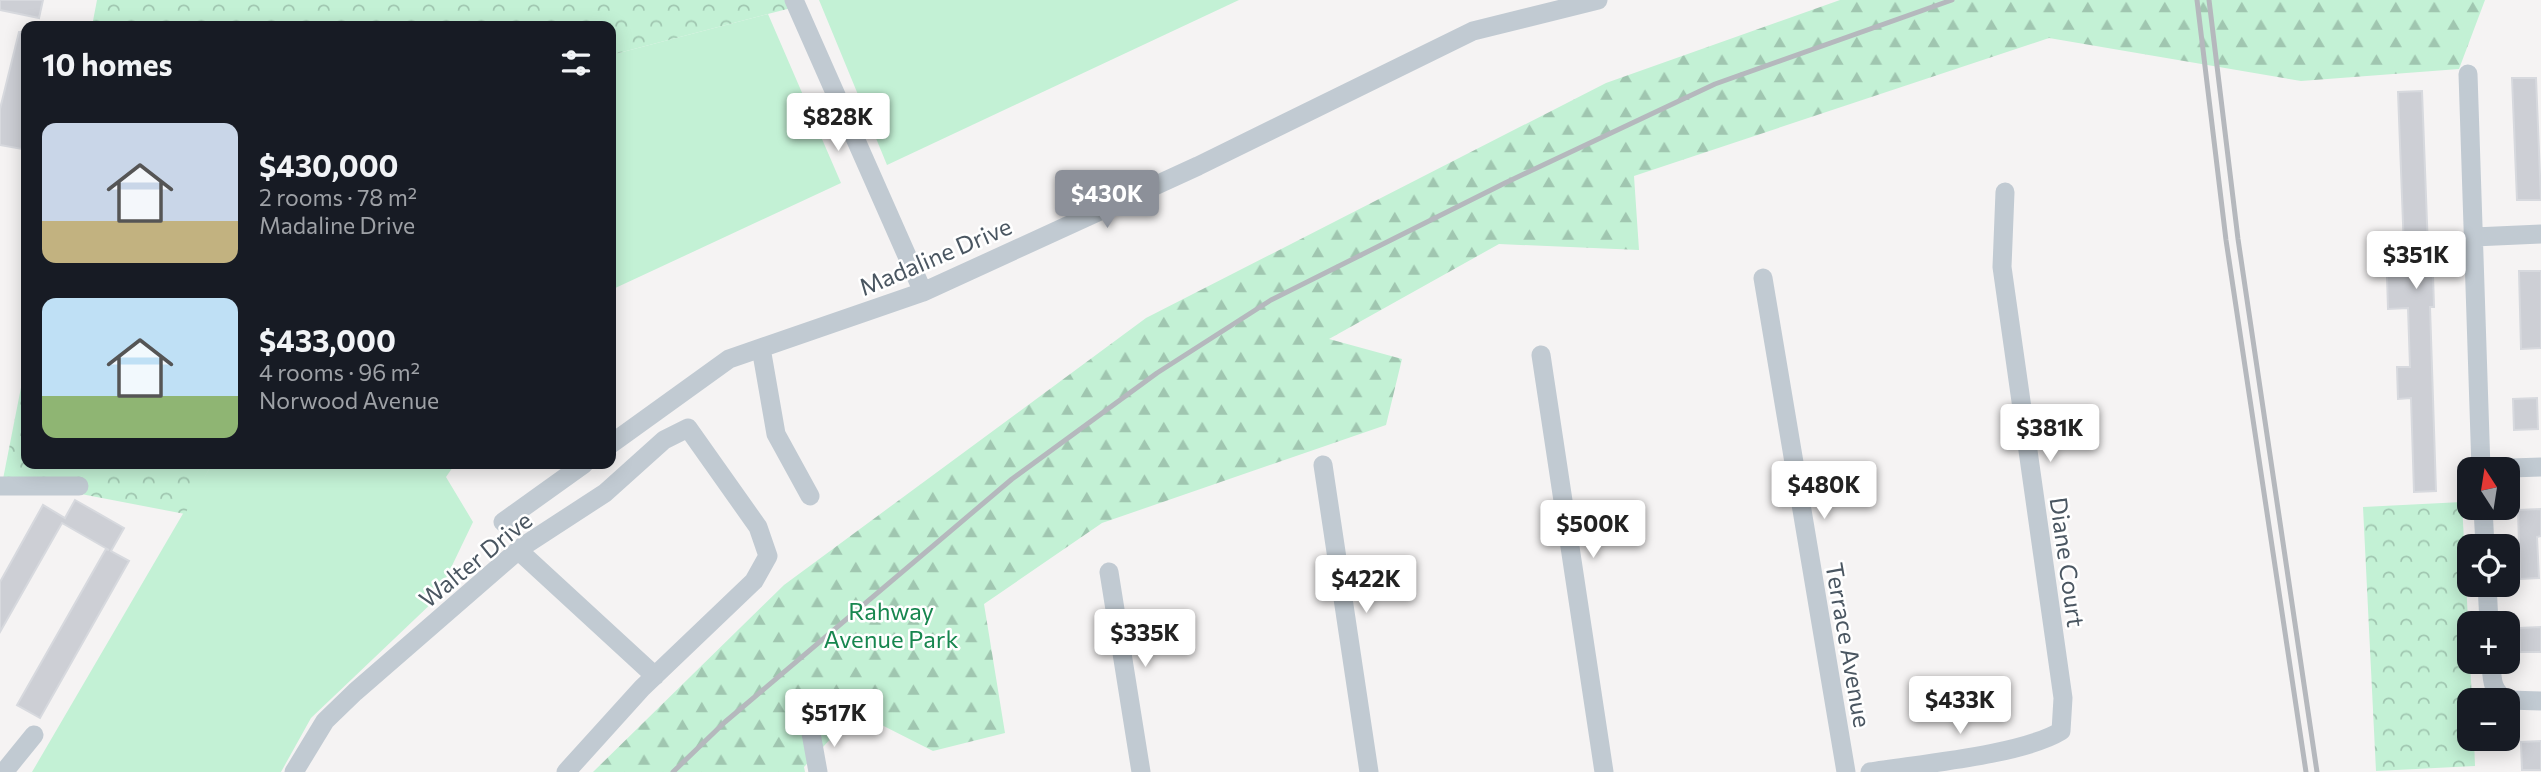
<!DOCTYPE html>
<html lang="en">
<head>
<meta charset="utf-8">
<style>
  :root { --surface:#171b24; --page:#20242c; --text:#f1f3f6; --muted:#9ea1a6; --accent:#8c9099 }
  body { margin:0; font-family:Commissioner,sans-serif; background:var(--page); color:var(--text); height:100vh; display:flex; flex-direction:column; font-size:26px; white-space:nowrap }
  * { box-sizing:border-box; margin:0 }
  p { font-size:23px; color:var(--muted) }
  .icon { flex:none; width:38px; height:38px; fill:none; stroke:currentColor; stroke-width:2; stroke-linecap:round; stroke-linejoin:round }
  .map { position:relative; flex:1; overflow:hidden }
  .details { position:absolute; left:21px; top:21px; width:595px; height:448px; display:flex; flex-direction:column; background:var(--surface); border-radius:14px; box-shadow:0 4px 18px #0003 }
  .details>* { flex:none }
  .needle { width:46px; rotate:348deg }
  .tools { position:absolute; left:2457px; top:457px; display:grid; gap:14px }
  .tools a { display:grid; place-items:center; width:63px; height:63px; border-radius:14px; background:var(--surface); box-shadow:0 4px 18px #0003; font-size:35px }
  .price { position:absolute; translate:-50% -60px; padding:0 16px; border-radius:7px; background:#fff; color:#222; font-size:23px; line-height:46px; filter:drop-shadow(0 2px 4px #0008) }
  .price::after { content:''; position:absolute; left:50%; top:42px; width:21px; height:16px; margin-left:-10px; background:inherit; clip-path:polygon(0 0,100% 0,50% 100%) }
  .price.selected { background:var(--accent); color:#fff }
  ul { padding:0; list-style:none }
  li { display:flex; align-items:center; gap:21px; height:175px; padding:0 21px }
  li span { display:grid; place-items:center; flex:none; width:196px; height:140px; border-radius:14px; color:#555 }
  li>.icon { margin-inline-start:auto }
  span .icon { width:84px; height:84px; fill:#fffc; stroke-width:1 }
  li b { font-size:30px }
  h2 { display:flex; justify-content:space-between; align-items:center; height:84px; padding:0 21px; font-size:30px }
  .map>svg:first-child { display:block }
  .green { fill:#c3f1d5 }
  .forest { fill:url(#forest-firs) }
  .park { fill:url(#park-crowns) }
  .building { fill:#cdcfd5; stroke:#d7d9de; stroke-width:2 }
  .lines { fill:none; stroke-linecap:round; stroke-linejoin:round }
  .minor { stroke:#c1cad2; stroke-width:19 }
  .rail { stroke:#b5b8bd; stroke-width:5 }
  .labels { text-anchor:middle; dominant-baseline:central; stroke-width:5; stroke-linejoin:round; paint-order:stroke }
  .street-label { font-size:24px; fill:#4a5661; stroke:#fff }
  .park-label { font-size:24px; fill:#17864f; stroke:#fff }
</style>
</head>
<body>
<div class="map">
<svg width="2541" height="772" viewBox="0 0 2541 772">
  <defs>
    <pattern id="forest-firs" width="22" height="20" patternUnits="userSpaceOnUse" patternTransform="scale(1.75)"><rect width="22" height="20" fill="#c3f1d5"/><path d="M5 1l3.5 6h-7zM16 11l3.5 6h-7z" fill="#a0c6b0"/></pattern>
    <pattern id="park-crowns" width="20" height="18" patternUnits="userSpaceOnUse" patternTransform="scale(1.75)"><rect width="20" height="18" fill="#c3f1d5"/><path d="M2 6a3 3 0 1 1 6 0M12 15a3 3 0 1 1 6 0" fill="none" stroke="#a0c6b0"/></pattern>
  </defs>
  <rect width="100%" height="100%" fill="#f5f3f3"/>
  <path class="green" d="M819,0H1239L887,165Z
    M768,14L841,183L611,290V55Z
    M212,464H455L446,477L473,522L436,599L311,718L281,772H32Z"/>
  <path class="forest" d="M1840,0H2485L2459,69L2301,81L2049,38L1634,176L1639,250L1499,244L1329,339L1402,359L1386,425L1102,523L984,604L1005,733L933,751L856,712L804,767L805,772H593L784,585L1146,318L1606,83Z"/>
  <path class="park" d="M97,0H796L795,7L611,55V26H92Z
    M26,362V464H212L185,514L3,479Z
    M2462,502L2472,700H2469V738L2474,739L2475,766L2376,771L2363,507Z"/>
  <path class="building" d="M0,0H43L39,18L0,10Z
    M19,32H26V142L22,149L0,145V109Z
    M2512,78H2536L2541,200H2517Z
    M2422,91L2429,275H2433L2434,307H2430L2436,491L2414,492L2411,398L2398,399L2397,367H2410L2408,308L2388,309L2387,276L2405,275L2398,92Z
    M2519,271H2541V348L2521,349Z
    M2537,398L2538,429L2514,430L2513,399Z
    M75,500L124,528L111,551L129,561L40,718L17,705L106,549L109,550L62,523L0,632V582L43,505L65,518Z
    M2541,509V536L2537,537L2539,578L2520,579L2518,510Z
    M2541,627V652H2520L2519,628Z
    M2541,741V770H2522L2521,742Z"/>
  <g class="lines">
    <path class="minor" d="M794,0L923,292
      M2468,74L2481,469L2541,467
      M2474,237L2541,234
      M1763,278L1846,772
      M761,348L776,434L810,496
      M1541,355L1604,772
      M611,444L729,359L923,292L1198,166L1473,31L1598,0
      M1323,465L1369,772
      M0,486H79
      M2483,508L2485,546
      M503,522L584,464
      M518,550L655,676
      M1109,572L1141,772
      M2487,584L2489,623
      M2491,662C2492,678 2491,691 2507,700
      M2508,700L2541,701
      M811,733L818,772
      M4,772L34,735
      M294,772L325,721L355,692L522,547L605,493L664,440L688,428L758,527L768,556L754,581L642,688L566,772
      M1870,772C1919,764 2022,755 2061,731L2063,698L2002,267L2005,192"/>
    <path class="rail" d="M2197,0L2226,240L2306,772
      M2209,0L2238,239L2317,772
      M673,772L725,722L1012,479L1157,373L1271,300L1505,183L1715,84L1952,0"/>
  </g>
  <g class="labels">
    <g class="street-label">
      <text transform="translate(935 256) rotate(-23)">Madaline Drive</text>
      <text transform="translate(475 559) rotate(-39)">Walter Drive</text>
      <text transform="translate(2068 562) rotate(82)">Diane Court</text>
      <text transform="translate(1849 645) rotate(80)">Terrace Avenue</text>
    </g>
    <g class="park-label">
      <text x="891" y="610">Rahway<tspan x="891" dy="28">Avenue Park</tspan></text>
    </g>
  </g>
</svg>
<div class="tools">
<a><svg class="needle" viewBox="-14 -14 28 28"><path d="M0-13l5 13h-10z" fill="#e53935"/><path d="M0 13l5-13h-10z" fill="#9ea1a6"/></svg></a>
<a><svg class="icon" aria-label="locate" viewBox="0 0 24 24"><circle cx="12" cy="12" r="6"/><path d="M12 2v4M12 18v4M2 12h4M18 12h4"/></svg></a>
<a>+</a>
<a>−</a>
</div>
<b class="price" style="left:838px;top:153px">$828K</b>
<b class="price selected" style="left:1107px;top:230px">$430K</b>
<b class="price" style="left:2416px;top:291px">$351K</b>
<b class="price" style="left:2050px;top:464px">$381K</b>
<b class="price" style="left:1824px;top:521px">$480K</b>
<b class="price" style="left:1593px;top:560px">$500K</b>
<b class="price" style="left:1366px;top:615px">$422K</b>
<b class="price" style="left:1145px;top:669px">$335K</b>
<b class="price" style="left:1960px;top:736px">$433K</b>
<b class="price" style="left:834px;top:749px">$517K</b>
<section class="details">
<h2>10 homes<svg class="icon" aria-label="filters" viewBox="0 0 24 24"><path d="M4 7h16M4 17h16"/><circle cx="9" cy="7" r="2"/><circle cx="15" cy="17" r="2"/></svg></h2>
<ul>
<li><span style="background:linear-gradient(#c9d6e8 70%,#c2b280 0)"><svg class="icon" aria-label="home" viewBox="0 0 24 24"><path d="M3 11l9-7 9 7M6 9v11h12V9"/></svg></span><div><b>$430,000</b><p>2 rooms · 78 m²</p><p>Madaline Drive</p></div></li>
<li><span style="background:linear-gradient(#bfe0f5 70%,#8fb573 0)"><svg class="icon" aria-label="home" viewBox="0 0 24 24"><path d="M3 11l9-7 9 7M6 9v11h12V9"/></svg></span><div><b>$433,000</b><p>4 rooms · 96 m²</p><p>Norwood Avenue</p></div></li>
</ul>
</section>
</div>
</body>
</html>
